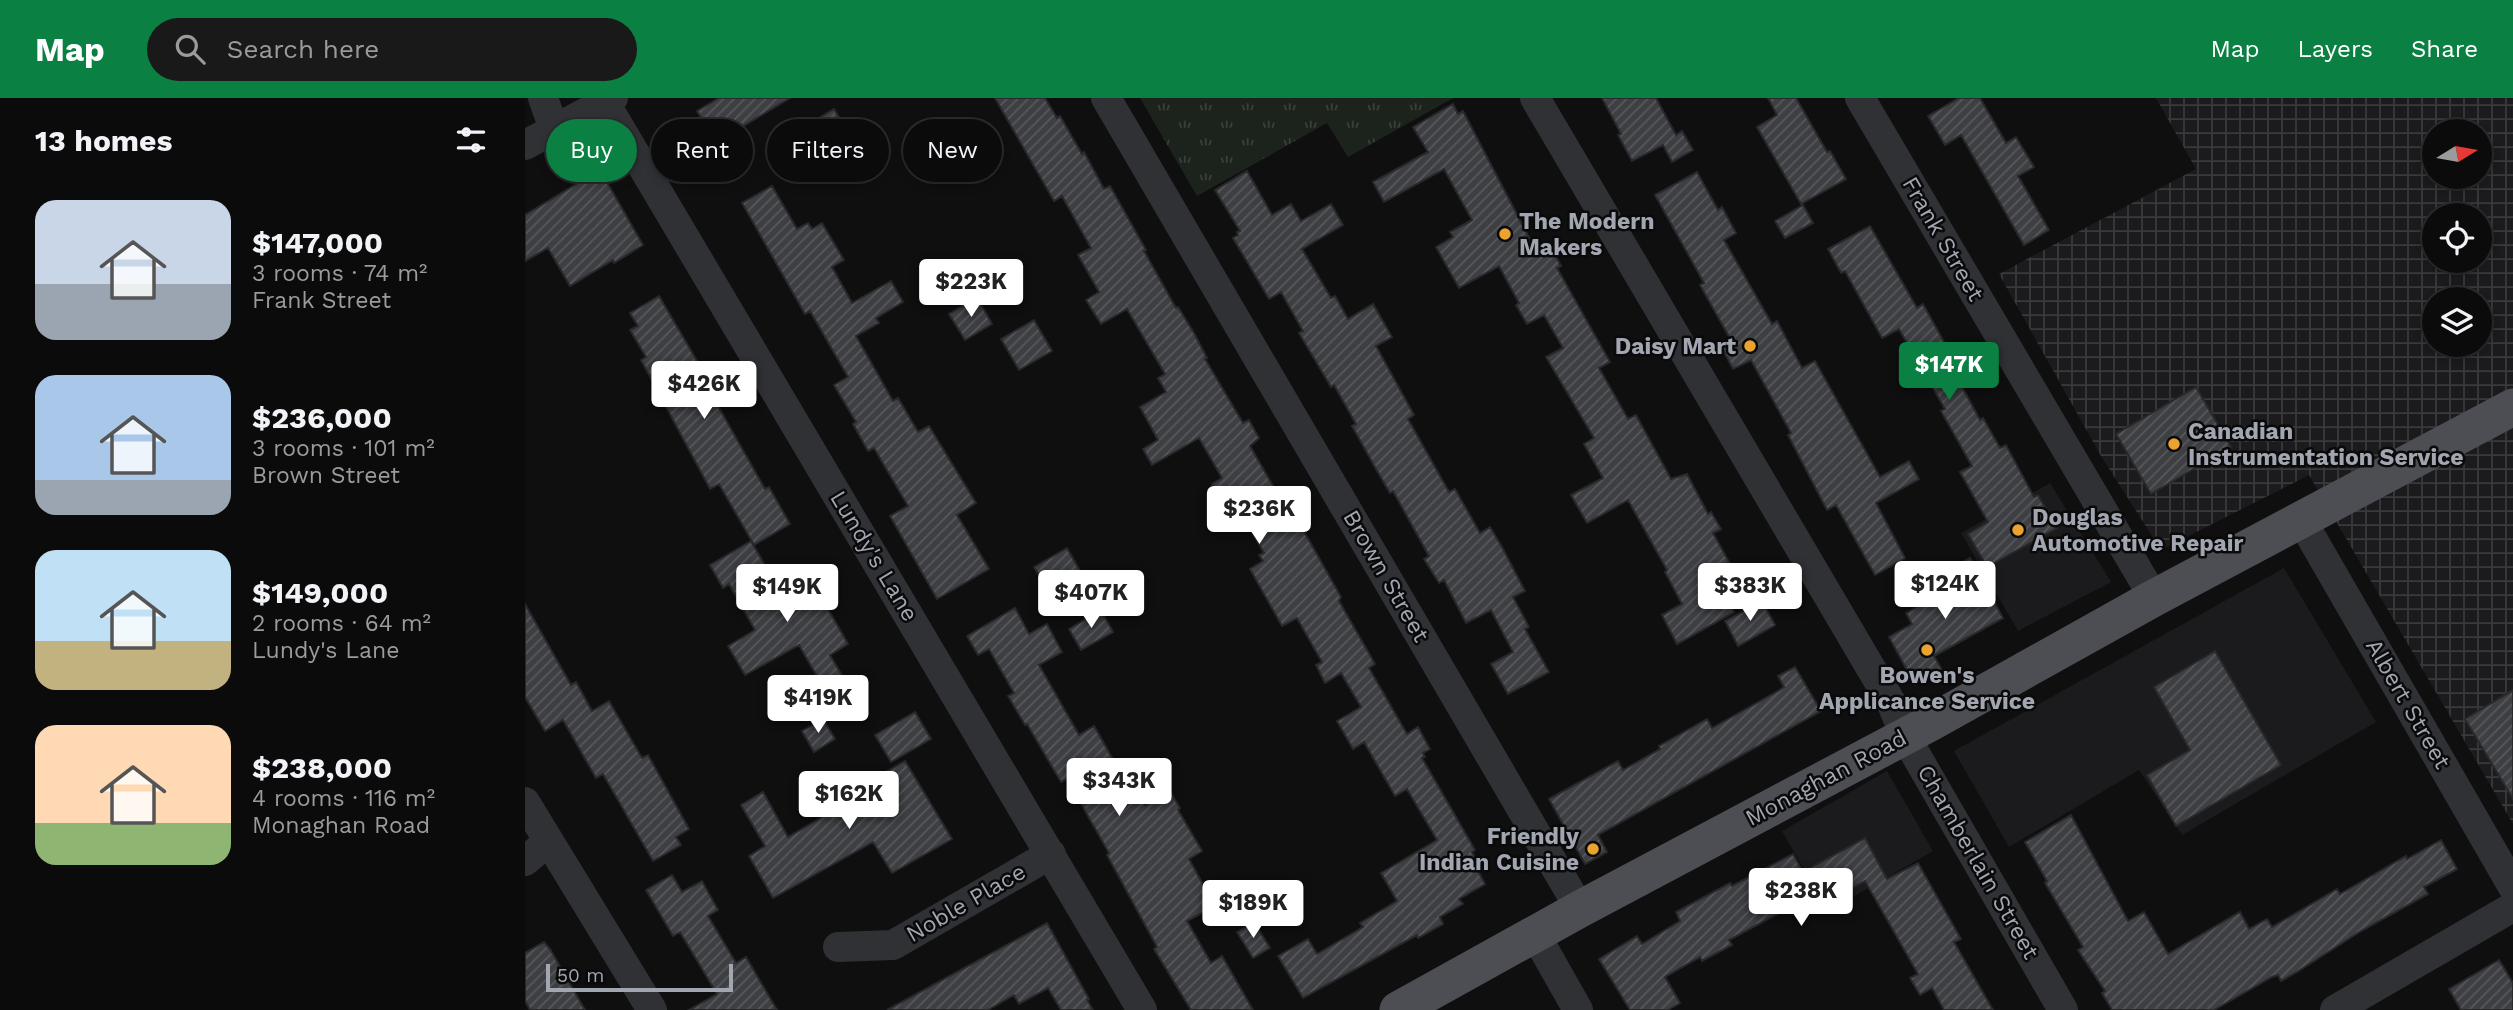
<!DOCTYPE html>
<html lang="en">
<head>
<meta charset="utf-8">
<style>
  :root { --surface:#0b0b0c; --page:#19191a; --text:#f1f3f6; --muted:#9a9b9d; --line:#2b2b2d; --accent:#0b8043 }
  body { margin:0; font-family:"Work Sans",sans-serif; background:var(--page); color:var(--text); height:100vh; display:flex; flex-direction:column; font-size:26px; white-space:nowrap }
  * { box-sizing:border-box; margin:0 }
  p { font-size:23px; color:var(--muted) }
  .icon { flex:none; width:38px; height:38px; fill:none; stroke:currentColor; stroke-width:2; stroke-linecap:round; stroke-linejoin:round }
  .map { position:relative; flex:1; overflow:hidden }
  .sheet { display:flex; flex-direction:column; background:var(--surface); width:525px }
  .sheet>* { flex:none }
  .guide { position:absolute; left:21px; top:21px; width:665px; height:63px; display:flex; gap:14px }
  .needle { width:46px; rotate:79deg }
  .buttons { position:absolute; left:1897px; top:21px; display:grid; gap:14px }
  .buttons a { display:grid; place-items:center; width:70px; height:70px; border-radius:50%; background:var(--surface); box-shadow:0 4px 10px #0003,0 0 0 2px var(--line); font-size:35px }
  .scale { position:absolute; left:21px; bottom:18px; width:187px; box-sizing:border-box; padding-left:7px; border:4px solid #a1a6b1; border-top:0; font-size:19px; line-height:24px; white-space:nowrap; color:#a1a6b1; -webkit-text-stroke:5px #0a0a0b; paint-order:stroke }
  .price { position:absolute; translate:-50% -60px; padding:0 16px; border-radius:7px; background:#fff; color:#222; font-size:23px; line-height:46px; filter:drop-shadow(0 2px 4px #0008) }
  .price::after { content:''; position:absolute; left:50%; top:42px; width:21px; height:16px; margin-left:-10px; background:inherit; clip-path:polygon(0 0,100% 0,50% 100%) }
  .price.selected { background:var(--accent); color:#fff }
  ul { padding:0; list-style:none }
  li { display:flex; align-items:center; gap:21px; height:175px; padding:0 35px }
  li span { display:grid; place-items:center; flex:none; width:196px; height:140px; border-radius:21px; color:#555 }
  li>.icon { margin-inline-start:auto }
  span .icon { width:84px; height:84px; fill:#fffc; stroke-width:1 }
  li b { font-size:30px }
  h2 { display:flex; justify-content:space-between; align-items:center; height:84px; padding:0 35px; font-size:30px }
  .pill { padding:0 24px; border-radius:32px; background:var(--surface); box-shadow:0 4px 10px #0003,0 0 0 2px var(--line); font-size:24px; line-height:63px }
  .pill.selected { background:var(--accent); color:#fff }
  header { display:flex; align-items:center; gap:42px; box-sizing:border-box; height:98px; padding:0 35px; background:var(--accent); color:#fff }
  header strong { font-size:33px }
  nav { display:flex; gap:38px; margin-inline-start:auto; font-size:24px }
  .search { width:490px; height:63px; background:var(--page); display:flex; align-items:center; gap:18px; box-sizing:border-box; padding:0 24px; border-radius:38px; color:var(--muted); font-size:26px }
  main { display:flex; flex:1; min-height:0 }
  .map>svg:first-child { display:block }
  .built { fill:#1b1b1d }
  .industrial { fill:url(#industrial-grid); fill-rule:evenodd }
  .park { fill:url(#park-tufts) }
  .building { fill:url(#building-hatch); stroke:#29292c; stroke-width:2 }
  .lines { fill:none; stroke-linecap:round; stroke-linejoin:round }
  .minor { stroke:#303135; stroke-width:30 }
  .major { stroke:#4c4e54; stroke-width:37 }
  .poi-dot { fill:#e9a32e; stroke:#0a0a0b; stroke-width:2.5 }
  .labels { text-anchor:middle; dominant-baseline:central; stroke-width:5; stroke-linejoin:round; paint-order:stroke }
  .poi-label { font-size:23px; font-weight:bold; fill:#a1a6b1; stroke:#0a0a0b; text-anchor:start }
  .street-label { font-size:23px; fill:#a1a6b1; stroke:#0a0a0b }
</style>
</head>
<body>
<header>
<strong>Map</strong>
<div class="search"><svg class="icon" aria-label="search" viewBox="0 0 24 24"><circle cx="10" cy="10" r="6"/><path d="M15 15l6 6"/></svg>Search here</div>
<nav><a>Map</a><a>Layers</a><a>Share</a></nav>
</header>
<main>
<section class="sheet">
<h2>13 homes<svg class="icon" aria-label="filters" viewBox="0 0 24 24"><path d="M4 7h16M4 17h16"/><circle cx="9" cy="7" r="2"/><circle cx="15" cy="17" r="2"/></svg></h2>
<ul>
<li><span style="background:linear-gradient(#c9d6e8 60%,#9aa5b1 0)"><svg class="icon" aria-label="home" viewBox="0 0 24 24"><path d="M3 11l9-7 9 7M6 9v11h12V9"/></svg></span><div><b>$147,000</b><p>3 rooms · 74 m²</p><p>Frank Street</p></div></li>
<li><span style="background:linear-gradient(#a9c7e8 75%,#9aa5b1 0)"><svg class="icon" aria-label="home" viewBox="0 0 24 24"><path d="M3 11l9-7 9 7M6 9v11h12V9"/></svg></span><div><b>$236,000</b><p>3 rooms · 101 m²</p><p>Brown Street</p></div></li>
<li><span style="background:linear-gradient(#bfe0f5 65%,#c2b280 0)"><svg class="icon" aria-label="home" viewBox="0 0 24 24"><path d="M3 11l9-7 9 7M6 9v11h12V9"/></svg></span><div><b>$149,000</b><p>2 rooms · 64 m²</p><p>Lundy's Lane</p></div></li>
<li><span style="background:linear-gradient(#ffd9b3 70%,#8fb573 0)"><svg class="icon" aria-label="home" viewBox="0 0 24 24"><path d="M3 11l9-7 9 7M6 9v11h12V9"/></svg></span><div><b>$238,000</b><p>4 rooms · 116 m²</p><p>Monaghan Road</p></div></li>
</ul>
</section>
<div class="map">
<svg width="1988" height="912" viewBox="0 0 1988 912">
  <defs>
    <pattern id="industrial-grid" width="8" height="8" patternUnits="userSpaceOnUse" patternTransform="scale(1.75)"><rect width="8" height="8" fill="#1b1b1d"/><path d="M0 4h8M4 0v8" fill="none" stroke="#39393b"/></pattern>
    <pattern id="park-tufts" width="24" height="20" patternUnits="userSpaceOnUse" patternTransform="scale(1.75)"><rect width="24" height="20" fill="#1c231c"/><path d="M3 7l-1-3M5 7V3M7 7l1-3M15 17l-1-3M17 17v-4M19 17l1-3" fill="none" stroke="#3a403b"/></pattern>
    <pattern id="building-hatch" width="6" height="6" patternUnits="userSpaceOnUse" patternTransform="scale(1.75)"><rect width="6" height="6" fill="#3e3f43"/><path d="M-1 1l2-2M0 6l6-6M5 7l2-2" fill="none" stroke="#57585c"/></pattern>
  </defs>
  <rect width="100%" height="100%" fill="#0f0f10"/>
  <path class="built" d="M1525,385L1586,484L1493,533L1436,435Z
    M1759,470L1851,624L1657,737L1614,672L1484,749L1429,653Z
    M1362,673L1408,753L1303,813L1257,733Z"/>
  <path class="industrial" d="M1631,0H1988V726L1784,377L1636,452L1576,358L1474,176L1671,71ZM1909,33H1955V79H1909ZM1909,117H1955V163H1909ZM1909,201H1955V247H1909Z"/>
  <path class="park" d="M615,0H928L823,59L802,25L672,98Z"/>
  <path class="building" d="M194,0H265L212,32L214,36L179,56L184,65L158,80L142,51L151,45L147,38L177,21L172,13Z
    M470,0H520L532,20L535,18L557,56L559,54L579,91L585,88L621,152L619,153L651,210L653,209L669,235L682,260L680,261L718,325L724,322L734,340L725,348L755,400L759,398L816,499L814,503L850,566L844,570L882,636L893,629L905,651L898,655L900,659L897,660L950,752L947,754L957,771L953,773L960,786L934,801L938,806L915,819L918,826L893,840L892,837L778,900L753,858L783,841L792,856L838,829L835,825L872,803L856,775L912,742L882,691L870,698L839,644L828,651L812,623L836,609L816,575L800,585L791,567L797,564L772,520L757,528L725,471L738,463L734,457L739,455L712,409L704,414L687,386L697,380L674,340L627,367L618,351L633,342L615,309L641,294L633,280L640,276L602,211L576,226L561,202L574,194L553,157L566,150L537,98L529,103Z
    M1077,0H1131L1151,37L1157,33L1168,52L1147,64L1138,47L1107,63L1093,37L1096,36Z
    M1243,0H1271L1302,54L1305,53L1321,81L1276,106L1232,29L1252,17Z
    M1434,0H1455L1481,45L1491,39L1509,69L1493,78L1524,132L1499,147L1436,37L1420,47L1403,18Z
    M928,6L933,16L938,13L1010,151L1025,147L1036,168L1032,170L1085,264L1074,270L1103,321L1111,317L1146,381L1162,376L1183,416L1186,414L1196,431L1188,435L1204,464L1187,473L1209,514L1152,546L1137,517L1157,506L1140,474L1142,472L1103,402L1062,425L1046,397L1078,380L1059,346L1069,340L1021,259L1038,250L1019,217L1002,226L991,207L994,205L974,168L934,190L911,149L928,139L925,134L947,122L919,71L859,104L848,84L903,54L888,29Z
    M309,11L323,35L279,60L266,37Z
    M75,72L118,147L89,165L88,162L45,188L23,150L0,163V117Z
    M722,73L747,117L766,106L776,123L806,106L818,127L777,151L806,200L810,198L823,221L848,206L867,239L851,248L889,317L883,321L924,394L930,391L955,435L965,429L977,449L1000,493L988,499L1004,529L1000,531L1024,574L983,596L966,566L988,554L966,512L941,525L919,482L914,485L899,461L904,458L868,393L865,395L851,371L827,328L831,326L809,287L806,289L774,235L778,233L756,194L744,201L708,140L713,137L712,134L715,133L690,92Z
    M1172,74L1193,112L1197,109L1211,135L1199,142L1247,226L1252,223L1277,270L1290,263L1355,379L1384,363L1394,381L1351,405L1380,460L1350,477L1311,407L1302,412L1263,337L1266,335L1226,262L1208,271L1197,250L1207,244L1175,187L1179,185L1130,97Z
    M247,88L272,131L283,125L287,131L297,125L319,162L307,169L327,205L366,183L378,204L351,220L354,225L331,238L368,303L373,300L393,334L404,328L451,405L432,417L464,471L412,501L365,418L383,408L349,350L343,353L328,326L331,324L309,287L323,279L285,213L280,216L217,105Z
    M1278,107L1288,125L1260,140L1250,123Z
    M1345,128L1392,210L1398,206L1424,253L1427,252L1443,281L1435,285L1455,322L1458,320L1475,350L1481,347L1509,399L1513,397L1532,430L1462,469L1443,436L1463,424L1435,374L1447,368L1416,313L1420,311L1374,231L1357,240L1320,173L1316,175L1303,151Z
    M134,198L185,285L181,287L240,391L244,389L265,426L229,447L194,386L185,391L116,262L121,259L105,232L113,228L105,215Z
    M452,199L467,226L440,242L424,216Z
    M509,222L527,253L494,272L476,241Z
    M1671,289L1706,349L1626,396L1591,336Z
    M226,443L253,490L292,468L305,491L295,497L323,546L305,557L333,605L302,623L281,587L293,580L274,547L220,577L203,548L230,532L204,486L198,490L185,467Z
    M542,450L555,473L523,492L509,469Z
    M1445,460L1478,520L1409,558L1417,572L1390,587L1364,539L1387,526L1381,515L1426,490L1418,475Z
    M1237,503L1250,527L1213,548L1200,523Z
    M0,506L46,587L51,584L67,613L84,603L117,660L123,657L164,731L151,739L156,747L128,763L78,676L71,680L38,622L20,633L0,599Z
    M490,510L504,536L522,526L537,554L514,567L554,637L569,628L598,679L602,676L620,707L645,693L655,710L653,712L677,753L664,761L690,808L662,823L686,865L697,858L728,912H666L629,851L632,849L582,757L584,755L542,681L536,684L502,626L500,627L483,598L489,595L464,551L453,557L442,538Z
    M576,512L588,534L556,552L544,531Z
    M1690,553L1756,667L1651,728L1622,677L1665,652L1629,589Z
    M1270,569L1296,613L1073,737L1082,754L1060,766L1024,701L1093,663L1098,672L1135,651L1134,648L1182,621L1187,630L1253,593L1259,589L1253,578Z
    M1988,592V701L1940,621Z
    M390,614L406,641L366,664L350,637Z
    M298,621L310,641L289,654L277,633Z
    M380,663L427,741L367,775L348,744L248,800L224,758L240,748L216,707L238,694L263,739L297,719L293,713Z
    M1546,717L1603,823L1619,814L1643,856L1715,814L1724,831L1742,821L1747,829L1812,791L1815,796L1881,758L1882,761L1916,742L1932,771L1899,789L1903,796L1836,833L1772,874L1756,883L1753,877L1747,879L1689,912H1587L1577,895L1580,893L1553,852L1558,849L1520,785L1522,783L1500,744Z
    M1340,740L1362,781L1393,765L1436,841L1429,844L1468,912H1419L1407,890L1395,897L1385,880L1393,876L1340,783L1311,799L1305,788L1204,842L1207,847L1177,863L1175,859L1140,879L1155,905L1143,912H1105L1074,861L1112,838L1117,846L1155,823L1151,814L1205,785L1207,788L1268,756L1278,774Z
    M147,777L157,794L177,783L193,812L183,818L211,865L221,859L252,912H164L192,896L155,834L148,838L121,792Z
    M729,824L745,850L728,860L712,834Z
    M522,825L564,901L562,902L568,912H536L523,890L494,906L489,897L463,912H362Z
    M19,844L25,851L60,912H5L0,903V855Z
    M1974,862L1988,885V912H1936L1924,891Z"/>
  <g class="lines">
    <path class="minor" d="M18,0L29,31
      M581,0L1055,811
      M1010,0L1367,606L1380,638L1538,912
      M1335,0L1629,500
      M80,5L617,912
      M0,47L88,0
      M1777,423L1988,789
      M0,704L127,912
      M0,763L24,743
      M1010,836L1053,912
      M313,849L368,847L526,756
      M1810,912L1988,809"/>
    <path class="major" d="M873,912L1055,811L1407,624L1629,500L1988,309"/>
  </g>
  <g class="poi-dot">
    <circle cx="980" cy="136" r="7"/>
    <circle cx="1225" cy="248" r="7"/>
    <circle cx="1649" cy="346" r="7"/>
    <circle cx="1493" cy="432" r="7"/>
    <circle cx="1402" cy="552" r="7"/>
    <circle cx="1068" cy="751" r="7"/>
  </g>
  <g class="labels">
    <g class="poi-label">
      <text x="994" y="123">The Modern<tspan x="994" dy="26">Makers</tspan></text>
      <text x="1211" y="248" text-anchor="end">Daisy Mart</text>
      <text x="1663" y="333">Canadian<tspan x="1663" dy="26">Instrumentation Service</tspan></text>
      <text x="1507" y="419">Douglas<tspan x="1507" dy="26">Automotive Repair</tspan></text>
      <text x="1402" y="577" text-anchor="middle">Bowen's<tspan x="1402" dy="26">Applicance Service</tspan></text>
      <text x="1054" y="738" text-anchor="end">Friendly<tspan x="1054" dy="26">Indian Cuisine</tspan></text>
    </g>
    <g class="street-label">
      <text transform="translate(1418 141) rotate(60)">Frank Street</text>
      <text transform="translate(349 458) rotate(59)">Lundy's Lane</text>
      <text transform="translate(861 478) rotate(60)">Brown Street</text>
      <text transform="translate(1883 606) rotate(60)">Albert Street</text>
      <text transform="translate(1301 680) rotate(-28)">Monaghan Road</text>
      <text transform="translate(1453 764) rotate(60)">Chamberlain Street</text>
      <text transform="translate(441 805) rotate(-30)">Noble Place</text>
    </g>
  </g>
</svg>
<div class="buttons">
<a><svg class="needle" viewBox="-14 -14 28 28"><path d="M0-13l5 13h-10z" fill="#e53935"/><path d="M0 13l5-13h-10z" fill="#9a9b9d"/></svg></a>
<a><svg class="icon" aria-label="locate" viewBox="0 0 24 24"><circle cx="12" cy="12" r="6"/><path d="M12 2v4M12 18v4M2 12h4M18 12h4"/></svg></a>
<a><svg class="icon" aria-label="layers" viewBox="0 0 24 24"><path d="M12 4l9 5-9 5-9-5zM3 14l9 5 9-5"/></svg></a>
</div>
<div class="scale">50 m</div>
<b class="price" style="left:446px;top:221px">$223K</b>
<b class="price selected" style="left:1424px;top:304px">$147K</b>
<b class="price" style="left:179px;top:323px">$426K</b>
<b class="price" style="left:734px;top:448px">$236K</b>
<b class="price" style="left:1420px;top:523px">$124K</b>
<b class="price" style="left:1225px;top:525px">$383K</b>
<b class="price" style="left:262px;top:526px">$149K</b>
<b class="price" style="left:566px;top:532px">$407K</b>
<b class="price" style="left:293px;top:637px">$419K</b>
<b class="price" style="left:594px;top:720px">$343K</b>
<b class="price" style="left:324px;top:733px">$162K</b>
<b class="price" style="left:1276px;top:830px">$238K</b>
<b class="price" style="left:728px;top:842px">$189K</b>
<div class="guide">
<a class="pill selected">Buy</a>
<a class="pill">Rent</a>
<a class="pill">Filters</a>
<a class="pill">New</a>
</div>
</div>
</main>
</body>
</html>
